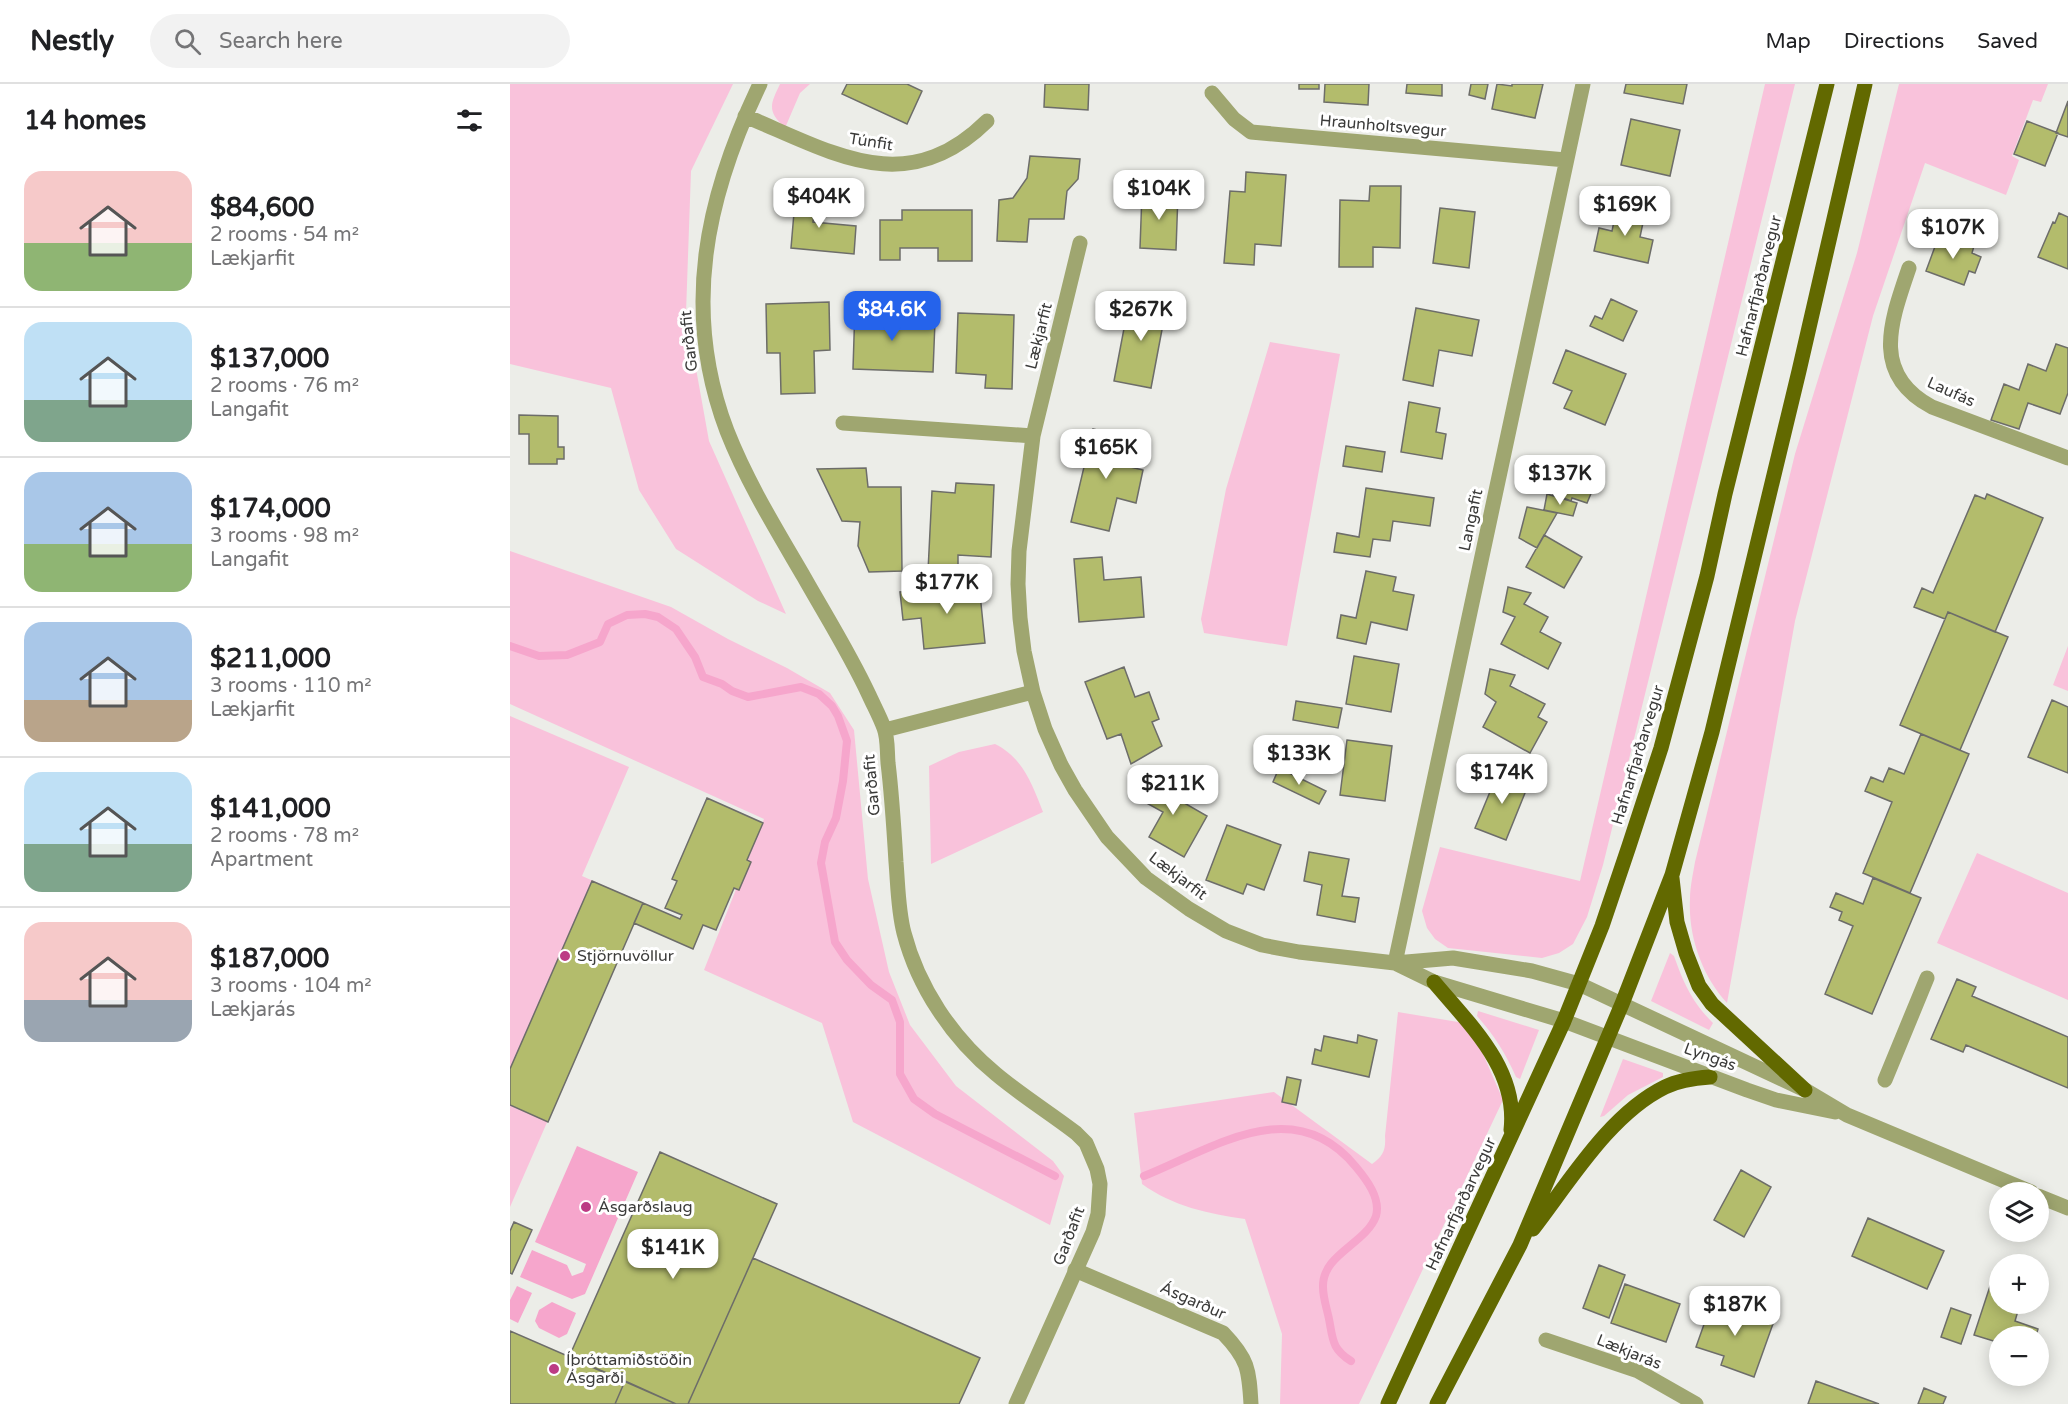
<!DOCTYPE html>
<html lang="en">
<head>
<meta charset="utf-8">
<style>
  :root { --surface:#fff; --page:#f2f2f2; --text:#202124; --muted:#757577; --line:#e0e0e0; --accent:#2563eb }
  body { margin:0; font-family:"Varela Round",sans-serif; background:var(--page); color:var(--text); height:100vh; display:flex; flex-direction:column; font-size:22px; white-space:nowrap }
  * { box-sizing:border-box; margin:0 }
  p { font-size:20px; color:var(--muted) }
  .icon { flex:none; width:33px; height:33px; fill:none; stroke:currentColor; stroke-width:2; stroke-linecap:round; stroke-linejoin:round }
  .map { position:relative; flex:1; overflow:hidden }
  .details { display:flex; flex-direction:column; background:var(--surface); width:510px }
  .details>* { flex:none }
  .controls { position:absolute; left:1479px; top:1098px; display:grid; gap:12px }
  .controls a { display:grid; place-items:center; width:60px; height:60px; border-radius:50%; background:var(--surface); box-shadow:0 3px 15px #0003; font-size:30px }
  .price { position:absolute; translate:-50% -51px; padding:0 14px; border-radius:12px; background:#fff; color:#222; font-size:20px; line-height:39px; filter:drop-shadow(0 2px 3px #0008) }
  .price::after { content:''; position:absolute; left:50%; top:36px; width:18px; height:14px; margin-left:-9px; background:inherit; clip-path:polygon(0 0,100% 0,50% 100%) }
  .price.selected { background:var(--accent); color:#fff }
  ul { padding:0; list-style:none }
  li { display:flex; align-items:center; gap:18px; height:150px; padding:0 24px }
  li+li { border-top:2px solid var(--line) }
  li span { display:grid; place-items:center; flex:none; width:168px; height:120px; border-radius:18px; color:#555 }
  li>.icon { margin-inline-start:auto }
  span .icon { width:72px; height:72px; fill:#fffc; stroke-width:1 }
  li b { font-size:26px }
  h2 { display:flex; justify-content:space-between; align-items:center; height:72px; padding:0 24px; font-size:26px }
  header { display:flex; align-items:center; gap:36px; box-sizing:border-box; height:84px; padding:0 30px; background:var(--surface); border-bottom:2px solid var(--line) }
  header strong { font-size:28px }
  nav { display:flex; gap:33px; margin-inline-start:auto; font-size:21px }
  .search { width:420px; height:54px; background:var(--page); display:flex; align-items:center; gap:15px; box-sizing:border-box; padding:0 21px; border-radius:33px; color:var(--muted); font-size:22px }
  main { display:flex; flex:1; min-height:0 }
  .map>svg:first-child { display:block }
  .green { fill:#f9c2db }
  .water { fill:#f6a6cc }
  .lines { fill:none; stroke-linecap:round; stroke-linejoin:round }
  .stream { stroke:#f6a6cc; stroke-width:8 }
  .building { fill:#b3bc6c; stroke:#6d6d69; stroke-width:1.5 }
  .service { stroke:#9fa670; stroke-width:15 }
  .minor { stroke:#9fa670; stroke-width:15 }
  .primary { stroke:#626900; stroke-width:15 }
  .poi-dot { fill:#bc3b84; stroke:#fff; stroke-width:2 }
  .labels { text-anchor:middle; dominant-baseline:central; stroke-width:6; stroke-linejoin:round; paint-order:stroke }
  .street-label { font-size:16px; fill:#3b3b3a; stroke:#fff }
  .poi-label { font-size:16px; fill:#3b3b3a; stroke:#fff; text-anchor:start }
</style>
</head>
<body>
<header>
<strong>Nestly</strong>
<div class="search"><svg class="icon" aria-label="search" viewBox="0 0 24 24"><circle cx="10" cy="10" r="6"/><path d="M15 15l6 6"/></svg>Search here</div>
<nav><a>Map</a><a>Directions</a><a>Saved</a></nav>
</header>
<main>
<section class="details">
<h2>14 homes<svg class="icon" aria-label="filters" viewBox="0 0 24 24"><path d="M4 7h16M4 17h16"/><circle cx="9" cy="7" r="2"/><circle cx="15" cy="17" r="2"/></svg></h2>
<ul>
<li><span style="background:linear-gradient(#f6c9c9 60%,#8fb573 0)"><svg class="icon" aria-label="home" viewBox="0 0 24 24"><path d="M3 11l9-7 9 7M6 9v11h12V9"/></svg></span><div><b>$84,600</b><p>2 rooms · 54 m²</p><p>Lækjarfit</p></div></li>
<li><span style="background:linear-gradient(#bfe0f5 65%,#7fa58c 0)"><svg class="icon" aria-label="home" viewBox="0 0 24 24"><path d="M3 11l9-7 9 7M6 9v11h12V9"/></svg></span><div><b>$137,000</b><p>2 rooms · 76 m²</p><p>Langafit</p></div></li>
<li><span style="background:linear-gradient(#a9c7e8 60%,#8fb573 0)"><svg class="icon" aria-label="home" viewBox="0 0 24 24"><path d="M3 11l9-7 9 7M6 9v11h12V9"/></svg></span><div><b>$174,000</b><p>3 rooms · 98 m²</p><p>Langafit</p></div></li>
<li><span style="background:linear-gradient(#a9c7e8 65%,#b9a48a 0)"><svg class="icon" aria-label="home" viewBox="0 0 24 24"><path d="M3 11l9-7 9 7M6 9v11h12V9"/></svg></span><div><b>$211,000</b><p>3 rooms · 110 m²</p><p>Lækjarfit</p></div></li>
<li><span style="background:linear-gradient(#bfe0f5 60%,#7fa58c 0)"><svg class="icon" aria-label="home" viewBox="0 0 24 24"><path d="M3 11l9-7 9 7M6 9v11h12V9"/></svg></span><div><b>$141,000</b><p>2 rooms · 78 m²</p><p>Apartment</p></div></li>
<li><span style="background:linear-gradient(#f6c9c9 65%,#9aa5b1 0)"><svg class="icon" aria-label="home" viewBox="0 0 24 24"><path d="M3 11l9-7 9 7M6 9v11h12V9"/></svg></span><div><b>$187,000</b><p>3 rooms · 104 m²</p><p>Lækjarás</p></div></li>
</ul>
</section>
<div class="map">
<svg width="1558" height="1320" viewBox="0 0 1558 1320">
  <rect width="100%" height="100%" fill="#ecede8"/>
  <path class="green" d="M0,0H223L181,87L176,229L199,357L276,530L248,517L166,465L129,406L101,304L0,280Z
    M270,0H300L290,9L275,44C257,27 260,21 270,0Z
    M1255,0H1285L1093,781L1077,833L1063,860L1049,869L1032,874L938,864L925,855L917,844L912,827L930,763L1070,797Z
    M1389,0H1538L1531,18L1523,16L1502,72L1509,76L1496,111L1415,79L1363,232L1285,537L1217,919C1192,892 1178,852 1180,815C1180,803 1183,790 1185,778L1285,370L1347,169Z
    M760,258L830,270L777,562L694,549L691,535L716,405Z
    M0,467L161,523L218,555L277,584L320,609L344,646L358,795L379,888L400,941L446,1002L543,1077L554,1092L540,1141L343,1038L312,939L194,886L254,735L0,620Z
    M1558,562V607L1543,601Z
    M0,632L119,683L72,792L133,819L0,1123Z
    M485,660C513,674 522,700 533,728L421,780L419,682L449,668Z
    M1467,769L1558,809V916L1427,859Z
    M1160,869L1164,872C1174,900 1182,918 1203,939L1199,946L1141,917Z
    M968,927L1029,946L1010,995L1006,993C996,970 984,951 967,932Z
    M888,928L960,940L993,1016L849,1320H770L772,1250L735,1135C699,1130 662,1122 632,1100L624,1029L764,1008L862,1080C873,1072 876,1066 875,1052Z
    M1113,975L1153,989V993L1118,1011L1094,1032L1090,1033Z"/>
  <path class="water" d="M67,1062L128,1088L75,1210L62,1215L10,1193L22,1166L57,1181L62,1192L73,1188L76,1180L25,1158Z
    M7,1202L22,1209L8,1239L0,1235V1216Z
    M42,1218L66,1229L57,1250L49,1254L29,1244L25,1237L29,1226Z"/>
  <g class="lines">
    <path class="stream" d="M0,562L29,572L57,571L90,558L98,540L117,531L135,530L148,533L166,545L185,573L193,593L212,600L222,607L238,613L291,603L309,610L322,622L328,632L337,657L333,697L326,734L315,758L311,779L325,858L337,876L361,901L382,916L390,938V990L404,1015L425,1030L545,1092
      M634,1092C704,1064 784,1007 846,1083C856,1095 871,1114 866,1132C856,1160 812,1170 813,1203C813,1214 817,1225 819,1235C823,1256 822,1265 841,1277"/>
  </g>
  <path class="building" d="M337,0H397L412,7L397,40L332,10Z
    M535,0H579L578,26L534,23Z
    M789,0H809V5H789Z
    M815,0H859L858,21L814,18Z
    M897,0H932V12L896,9Z
    M961,0H978L975,15L959,11Z
    M987,0L1002,2V0H1033L1025,34L982,25Z
    M1116,0H1177L1173,20L1114,9Z
    M1558,17V53L1546,49Z
    M1121,35L1170,46L1160,92L1111,81Z
    M1517,37L1548,49L1535,82L1504,70Z
    M520,72L570,75L568,95L557,107L554,135H519L517,158L487,157L489,116L503,114L517,94Z
    M736,88L776,91L771,162L745,160L744,181L714,179L720,107L735,108Z
    M860,102H891L890,164L863,163V183H829L830,116L859,117Z
    M286,105L306,107L303,138L346,142L344,170L281,164Z
    M632,109L668,110L666,166L630,164Z
    M1107,123L1135,129L1130,153L1143,156L1138,179L1084,167L1089,144L1102,147Z
    M930,124L965,128L959,184L923,179Z
    M392,126H462V177H428V164H390V176H370V136H392Z
    M1549,129L1558,133V185L1528,173L1543,138L1545,139Z
    M1430,149L1464,162L1462,169L1471,173L1465,189L1459,187L1454,201L1416,187Z
    M620,213L657,219L641,304L604,297Z
    M1101,215L1127,227L1113,257L1080,242L1085,232L1092,235Z
    M319,218L320,266L304,267L305,309L271,310L270,269H257L256,220Z
    M345,223L386,224L385,236L425,237L423,288L343,285Z
    M906,224L969,236L962,272L929,266L923,302L893,296Z
    M448,229L504,231L502,305L475,304L476,291L446,289Z
    M1546,260L1558,264V309L1550,330L1518,319L1509,345L1481,336L1494,300L1509,306L1518,280L1536,287Z
    M1056,266L1116,290L1095,341L1054,324L1062,307L1043,299Z
    M899,318L930,324L926,348L936,350L932,375L891,368Z
    M9,331L48,332V363H54V375H47V380H19V350H9Z
    M583,345L627,355L620,383L633,386L626,419L607,414L599,447L561,438Z
    M836,362L875,368L872,388L833,382Z
    M1041,373L1059,380L1061,377L1090,388L1077,419L1062,414L1061,417L1029,404Z
    M356,384L358,403H391L392,487L359,488L348,462L350,438L332,437L307,385Z
    M446,399L484,401L481,473L448,471V489L418,487L422,407L445,409Z
    M856,404L924,414L920,442L883,437L880,457L863,455L860,473L824,468L827,449L849,453Z
    M1037,410L1067,419L1063,432L1034,426Z
    M1477,410L1533,434L1485,548L1438,528L1435,535L1404,523L1412,504L1423,509L1465,411L1475,415Z
    M1017,423L1047,429L1027,464L1009,454Z
    M1034,451L1072,473L1054,504L1016,483Z
    M592,473L594,496L631,493L634,533L569,538L564,475Z
    M856,487L886,493L883,507L904,511L897,546L861,538L856,560L827,554L831,531L846,534Z
    M469,500L475,559L414,565L411,534L393,536L390,508Z
    M998,503L1021,509L1014,520L1038,533L1030,548L1051,559L1038,585L991,560L1005,533L993,528Z
    M1438,528L1498,553L1450,666L1390,641Z
    M844,572L889,580L881,628L836,620Z
    M614,583L625,613L639,608L649,635L642,638L652,662L621,680L611,650L597,655L575,598Z
    M980,585L1005,591L1000,602L1035,620L1028,633L1037,638L1020,669L973,643L986,618L975,610Z
    M1542,616L1558,623V689L1518,673Z
    M786,617L832,624L828,644L783,636Z
    M1411,650L1459,670L1400,809L1353,789L1382,718L1355,707L1361,693L1373,698L1379,684L1394,690Z
    M837,656L882,662L875,717L830,711Z
    M769,684L816,707L809,720L763,698Z
    M648,686L669,698L662,712L697,732L674,773L639,753L653,728L631,716Z
    M989,686L1019,699L996,756L965,744Z
    M197,714L253,739L237,776L241,778L229,806L224,804L206,846L193,841L183,865L124,839L133,819L170,835L172,831L155,824L167,797L162,795Z
    M717,741L771,761L754,806L737,800L733,810L696,796Z
    M799,768L839,775L832,812L849,814L845,838L807,831L812,801L794,797Z
    M1363,794L1411,814L1362,930L1315,910L1343,842L1329,836L1332,828L1320,823L1326,809L1353,820Z
    M82,797L133,819L38,1038L0,1021V985Z
    M1447,895L1466,903L1462,912L1558,953V1004L1456,961L1453,968L1421,955Z
    M848,951L867,956L859,993L802,980L805,965L811,967L814,952L847,959Z
    M777,993L791,996L786,1021L772,1018Z
    M150,1068L267,1120L178,1320H166L59,1273Z
    M1231,1086L1261,1103L1234,1153L1204,1136Z
    M1358,1134L1434,1167L1417,1205L1342,1172Z
    M4,1138L22,1146L2,1190L0,1189V1147Z
    M243,1174L470,1274L449,1320H178Z
    M1089,1181L1115,1191L1099,1234L1073,1224Z
    M1484,1190L1490,1192V1220H1510L1505,1237L1528,1245L1526,1252H1490V1259L1464,1251Z
    M1115,1200L1170,1220L1156,1258L1101,1239Z
    M1203,1215L1264,1237L1244,1293L1211,1281L1214,1272L1186,1263Z
    M1441,1224L1461,1231L1451,1260L1431,1253Z
    M0,1247L115,1297L105,1320H0Z
    M115,1297L166,1320H105Z
    M1306,1297L1369,1320H1298Z
    M1414,1304L1436,1313L1433,1320H1408Z"/>
  <g class="lines">
    <path class="service" d="M1375,996L1417,894
      M565,1186L713,1249C738,1275 739,1285 741,1320"/>
    <path class="minor" d="M250,0C196,113 171,226 217,347C237,398 266,445 294,493C316,532 340,570 359,611C364,622 370,633 374,644C378,654 377,667 378,679C382,712 384,745 386,778C388,802 388,826 394,849C408,903 442,954 486,990C511,1011 540,1029 566,1049L576,1059L587,1085L590,1100L588,1130L583,1148L506,1320
      M702,9L724,35L741,48L1056,76
      M235,32C322,68 396,117 477,37
      M570,159L523,352L509,467L508,500L510,534L514,567L523,608L535,645L551,681L565,706L597,753L636,794L679,825L716,847L752,861L789,868L885,879L943,874L1022,887L1069,900L1295,1006L1337,1031L1521,1108
      M1399,184C1381,237 1360,290 1422,323L1558,374
      M333,339L523,352
      M375,646L523,608
      M885,879L1073,0
      M885,879L924,898L1054,937L1237,1006L1266,1016L1325,1028
      M1528,1112L1558,1124
      M1036,1256L1128,1287L1186,1320"/>
    <path class="primary" d="M1162,794L1167,838L1176,869L1189,902L1202,920L1295,1006
      M924,898C960,941 1008,985 1001,1046
      M1023,1145C1060,1097 1100,1030 1155,1003C1169,996 1185,994 1200,993
      M878,1320L1054,937L1092,842L1119,762L1151,664L1197,492L1215,410L1317,0
      M927,1320L1010,1161L1112,920L1162,791L1202,648L1289,287L1355,0"/>
  </g>
  <g class="poi-dot">
    <circle cx="55" cy="872" r="6"/>
    <circle cx="76" cy="1123" r="6"/>
    <circle cx="44" cy="1285" r="6"/>
  </g>
  <g class="labels">
    <g class="street-label">
      <text transform="translate(873 42) rotate(5)">Hraunholtsvegur</text>
      <text transform="translate(361 58) rotate(9)">Túnfit</text>
      <text transform="translate(1249 202) rotate(-76)">Hafnarfjarðarvegur</text>
      <text transform="translate(529 252) rotate(-76)">Lækjarfit</text>
      <text transform="translate(179 257) rotate(-96)">Garðafit</text>
      <text transform="translate(1441 308) rotate(24)">Laufás</text>
      <text transform="translate(961 436) rotate(-78)">Langafit</text>
      <text transform="translate(1128 671) rotate(-73)">Hafnarfjarðarvegur</text>
      <text transform="translate(362 701) rotate(-95)">Garðafit</text>
      <text transform="translate(668 792) rotate(37)">Lækjarfit</text>
      <text transform="translate(1200 973) rotate(20)">Lyngás</text>
      <text transform="translate(951 1120) rotate(-65)">Hafnarfjarðarvegur</text>
      <text transform="translate(559 1152) rotate(-69)">Garðafit</text>
      <text transform="translate(683 1217) rotate(24)">Ásgarður</text>
      <text transform="translate(1119 1268) rotate(22)">Lækjarás</text>
    </g>
    <g class="poi-label">
      <text x="67" y="872">Stjörnuvöllur</text>
      <text x="88" y="1123">Ásgarðslaug</text>
      <text x="56" y="1276">Íþróttamiðstöðin<tspan x="56" dy="18">Ásgarði</tspan></text>
    </g>
  </g>
</svg>
<div class="controls">
<a><svg class="icon" aria-label="layers" viewBox="0 0 24 24"><path d="M12 4l9 5-9 5-9-5zM3 14l9 5 9-5"/></svg></a>
<a>+</a>
<a>−</a>
</div>
<b class="price" style="left:649px;top:137px">$104K</b>
<b class="price" style="left:309px;top:145px">$404K</b>
<b class="price" style="left:1115px;top:153px">$169K</b>
<b class="price" style="left:1443px;top:176px">$107K</b>
<b class="price selected" style="left:382px;top:258px">$84.6K</b>
<b class="price" style="left:631px;top:258px">$267K</b>
<b class="price" style="left:596px;top:396px">$165K</b>
<b class="price" style="left:1050px;top:422px">$137K</b>
<b class="price" style="left:437px;top:531px">$177K</b>
<b class="price" style="left:789px;top:702px">$133K</b>
<b class="price" style="left:992px;top:721px">$174K</b>
<b class="price" style="left:663px;top:732px">$211K</b>
<b class="price" style="left:163px;top:1196px">$141K</b>
<b class="price" style="left:1225px;top:1253px">$187K</b>
</div>
</main>
</body>
</html>
